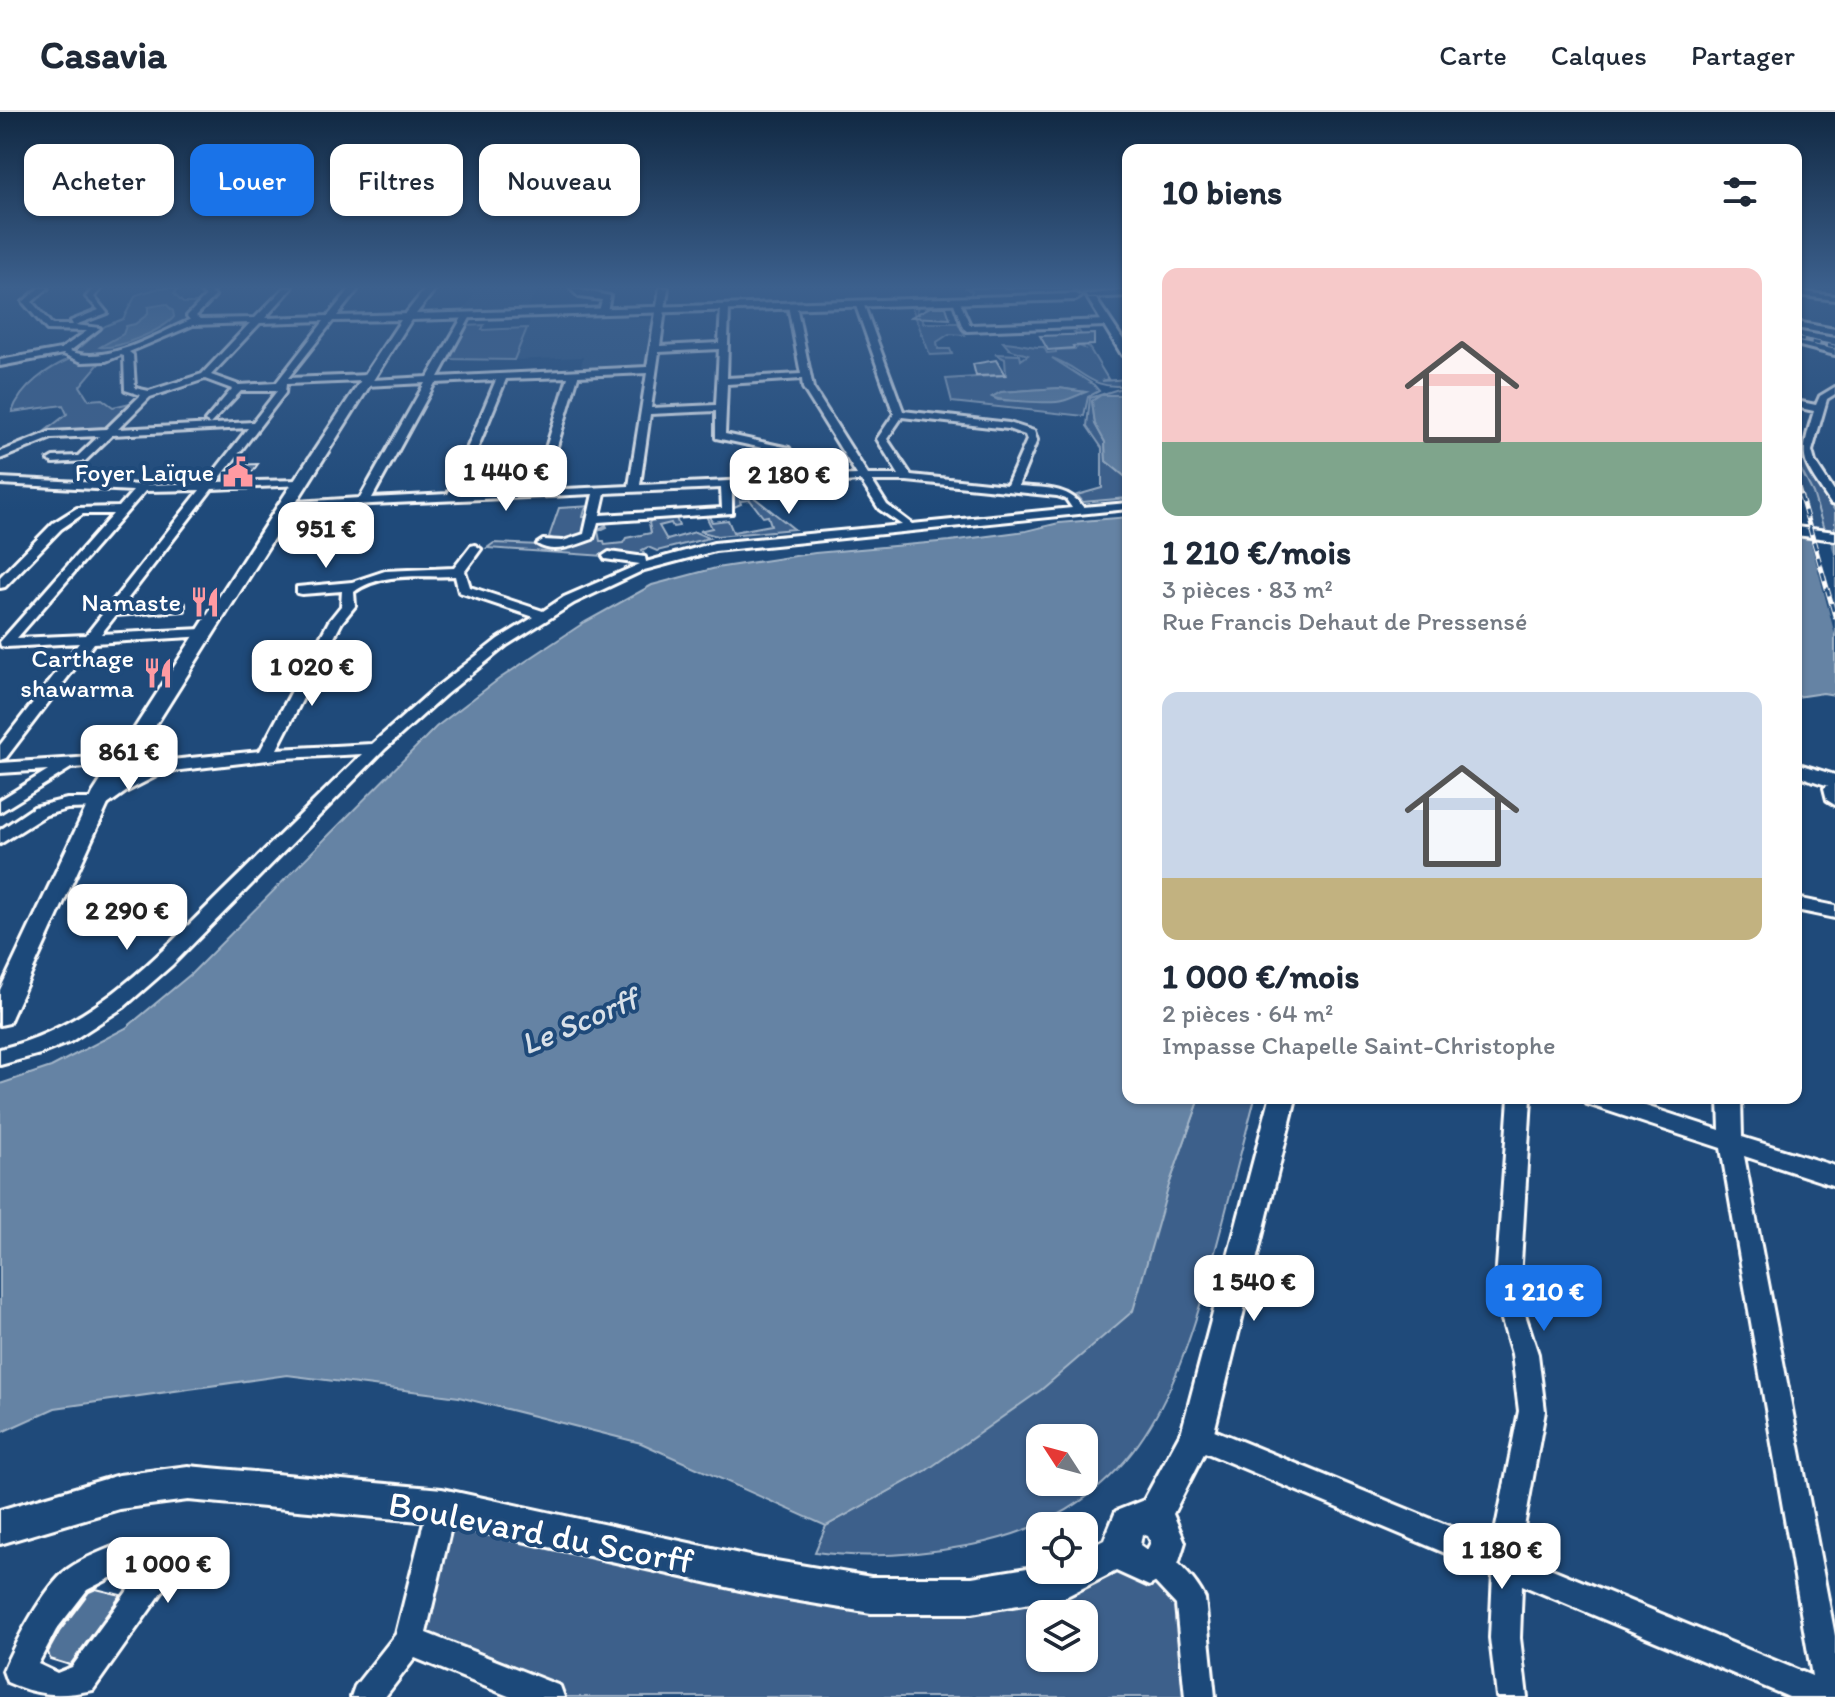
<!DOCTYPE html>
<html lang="fr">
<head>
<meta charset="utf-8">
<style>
  :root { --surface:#fff; --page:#f2f2f3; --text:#1f2937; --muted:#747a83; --line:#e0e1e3; --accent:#1a73e8 }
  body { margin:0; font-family:Itim,sans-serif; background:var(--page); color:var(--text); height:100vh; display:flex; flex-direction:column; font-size:30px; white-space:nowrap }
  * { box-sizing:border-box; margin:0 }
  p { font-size:26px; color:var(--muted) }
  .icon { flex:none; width:44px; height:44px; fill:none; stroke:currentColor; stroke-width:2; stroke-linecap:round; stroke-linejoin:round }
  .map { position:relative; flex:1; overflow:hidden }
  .details { position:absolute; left:1122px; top:32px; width:680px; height:960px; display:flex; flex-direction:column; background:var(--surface); border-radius:16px; box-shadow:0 2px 6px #0004 }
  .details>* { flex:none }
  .guide { position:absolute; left:24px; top:32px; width:760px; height:72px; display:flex; gap:16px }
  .needle { width:52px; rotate:306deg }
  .tools { position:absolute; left:1026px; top:1312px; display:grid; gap:16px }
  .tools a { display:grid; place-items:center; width:72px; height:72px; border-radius:16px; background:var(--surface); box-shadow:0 2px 6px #0004; font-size:40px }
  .price { position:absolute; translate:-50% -68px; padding:0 18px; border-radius:16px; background:#fff; color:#222; font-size:26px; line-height:52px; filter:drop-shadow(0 2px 4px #0008) }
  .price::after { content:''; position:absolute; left:50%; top:48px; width:24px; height:18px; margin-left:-12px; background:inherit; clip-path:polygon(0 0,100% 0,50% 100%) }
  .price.on { background:var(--accent); color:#fff }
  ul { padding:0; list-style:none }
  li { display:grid; align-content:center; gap:16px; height:424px; padding:0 40px }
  li span { display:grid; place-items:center; height:248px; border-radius:16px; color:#555 }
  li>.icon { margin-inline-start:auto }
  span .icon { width:144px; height:144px; fill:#fffc; stroke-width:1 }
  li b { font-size:34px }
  h2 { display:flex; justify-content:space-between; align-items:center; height:96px; padding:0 40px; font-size:34px }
  .chip { padding:0 28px; border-radius:16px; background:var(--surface); box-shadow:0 2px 6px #0004; font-size:28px; line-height:72px }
  .chip.on { background:var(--accent); color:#fff }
  header { display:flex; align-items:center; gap:48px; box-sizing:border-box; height:112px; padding:0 40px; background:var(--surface); border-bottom:2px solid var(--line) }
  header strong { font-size:38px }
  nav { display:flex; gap:44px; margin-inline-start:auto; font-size:28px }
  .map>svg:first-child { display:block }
  .built { fill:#2e5683 }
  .green { fill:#3c618b; stroke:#9eb0c5; stroke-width:2; fill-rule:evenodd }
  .water { fill:#6583a4; stroke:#a3b5c8; stroke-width:2 }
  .pier { fill:#1f4a7a }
  .building { fill:#507197; stroke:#fff; stroke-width:2 }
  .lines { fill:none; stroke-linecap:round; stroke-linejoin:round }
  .minor-casing { stroke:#fff; stroke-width:6 }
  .major-casing { stroke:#fff; stroke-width:6 }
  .minor { fill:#1f4a7a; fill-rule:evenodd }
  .major { fill:#1f4a7a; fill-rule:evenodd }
  .rail-casing { stroke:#fff; stroke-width:5 }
  .rail { stroke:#1f4a7a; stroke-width:3; stroke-dasharray:8; stroke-linecap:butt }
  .labels { text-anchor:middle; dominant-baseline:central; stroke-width:8; stroke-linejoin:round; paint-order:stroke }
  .far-poi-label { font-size:26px; fill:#fff; stroke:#1f4a7a; text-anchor:end }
  .water-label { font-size:32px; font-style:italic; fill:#d8e0e8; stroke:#1f4a7a }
  .near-street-label { font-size:36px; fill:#fff; stroke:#1f4a7a }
</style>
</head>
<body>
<header>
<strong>Casavia</strong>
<nav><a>Carte</a><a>Calques</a><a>Partager</a></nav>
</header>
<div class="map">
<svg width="1835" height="1585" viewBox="0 0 1835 1585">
  <rect width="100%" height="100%" fill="#1f4a7a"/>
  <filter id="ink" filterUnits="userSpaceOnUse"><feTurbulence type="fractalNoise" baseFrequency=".0125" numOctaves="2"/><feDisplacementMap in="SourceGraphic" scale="16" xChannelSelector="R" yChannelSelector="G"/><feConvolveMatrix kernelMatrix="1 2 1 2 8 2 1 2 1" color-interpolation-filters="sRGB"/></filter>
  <g filter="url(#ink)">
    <path class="built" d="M470,176H538L525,199L460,201L471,188L474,180H467Z
      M629,201L628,206L655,207L646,256L580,260L583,245L514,248L532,204Z
      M1796,348L1813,381L1824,416L1807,413L1796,382Z"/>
    <path class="green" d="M159,176H179L174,182L183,191H201L193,208C159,223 107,259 70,238L82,234L105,214L123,207L136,183Z
      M965,176H1107L1065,182L970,185L972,179Z
      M911,193H920L917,197L918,203H923V211H958L965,223L949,222L937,230L938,237H950L952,242L930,243Z
      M484,213L482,218L527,216L514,248L447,247L466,214Z
      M1079,219L1108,267L1102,269L1128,267V273C1089,279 1083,256 1052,246L1094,273L1099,279L1088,285L1084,304L952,290L946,267L1006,263L1005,247L995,242L1020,243L1021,248L1028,243L1009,237L1003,230C1019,230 1029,236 1044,235L1047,241L1056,240V238L1075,237L1079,234L1084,236L1074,220ZM1059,276L1084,280C1055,293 1028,289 998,288L992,285L1001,280Z
      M72,246L102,248L80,274L89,288L102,287L113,295L130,291L107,316L40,323L67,302L63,293L12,300C21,274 48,256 72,246Z
      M1128,274V283H1101L1092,289L1095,312L1105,330L1106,349L1128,367V386L1083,390L1077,383L1102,376V336L1087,314L1090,286Z
      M1796,338L1835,399V422L1825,421L1813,381L1796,348Z
      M741,375L794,417L717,424L699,419L712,416L706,404H709L712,410L728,408L733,420L771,413L768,404L763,405L750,388L740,389L741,392L732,396L730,376Z
      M593,394L585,398L583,405H590L585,424L561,431L549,425L559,396Z
      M671,404L676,406L679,414L673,415L671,411L659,414L667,428L695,420L709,426L657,439L648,435L642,438L644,442L634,446L487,436L494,431L565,434L606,413L607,415L598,419L600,429H604L605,433L623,431L626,426L651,421L649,411L653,406Z
      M1200,986H1255C1239,1047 1224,1108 1207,1169C1169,1305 1123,1402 972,1433C919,1443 868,1447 815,1440L826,1414L927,1358L1169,1073ZM1040,1326H1084V1370H1040Z
      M442,1394L871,1483L1084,1458L1122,1438L1190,1487L1200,1585H549L409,1529ZM1040,1502H1084V1546H1040Z"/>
    <path class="water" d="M166,192L173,199L174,205C163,218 116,238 100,235L123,222L126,214L135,212L148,202V195Z
      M1059,276L1086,280C1078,283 1070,287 1062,289C1054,292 999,289 992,285L1001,280Z
      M1101,283H1128V367L1106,349L1105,330L1095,312L1092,289Z
      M1128,405V986H1200L1169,1073L1133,1199L1041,1278L927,1358L826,1414L641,1331L459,1285L287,1263L55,1296L0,1321V972L51,955L126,916L191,862L436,615L499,567L585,510L652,473L716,456L815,441L950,429L1026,419L1059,411Z
      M1796,425L1835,431V583L1823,581L1796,585Z"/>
    <path class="pier" d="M1809,423L1830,428L1835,445V523Z"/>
    <path class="building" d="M930,195H946L950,207L911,205Z
      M1094,222V233L1073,234L1074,236L1048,238L1040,224Z
      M996,248L1005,263L976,264L973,252Z
      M258,352L248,366L223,367L234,353Z
      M96,1477L121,1483L70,1553L50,1547L48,1540L59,1520L89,1480Z"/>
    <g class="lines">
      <g class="minor-casing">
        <path id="minor" d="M39,176H48L32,190L52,213H73L71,209L99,198L86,185L94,176H102L94,185L107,201L75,213L100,216L70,239C105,254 157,222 190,208L187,204L206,184L202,181L207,176H216L211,181L215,184L196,204L200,207L255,206L284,176H292L265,206L328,204L351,176H359L337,204L408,202L412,205L408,208L333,209L288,266L369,263L372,268L428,265L463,204L467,201L471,204L438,265L647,255L660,176H668L660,234L719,231L721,195L725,193L729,195L727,266L801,262L788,193L792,191L796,193L813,276L868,363H899L877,327L894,302L855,191L859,189L863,191L903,299L1009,311L1034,319L1037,328L1018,374C1043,376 1068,374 1083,395L1128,391V397L715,439L644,458L574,491L507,533L445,583L385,637L172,853L124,895L70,930L40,942L0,953V937C96,913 154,847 222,780C269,734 315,688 362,642L285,646L164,660L127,679L103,696L67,697L46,703L0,732V718L34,695L67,687H93L115,671L141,661L121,653L71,656L0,700V688L48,658L0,661V651L124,643L141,651L260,639L329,509L341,494L342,479L302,482L297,481V475L352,470L385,459L454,456L471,434L475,433L481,437L465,459L470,475L543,499L564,485L640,452L605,447L603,444L609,440L645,445L646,450L714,431L902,413L879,397L861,369L732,376V401L598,410L593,427C575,433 554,443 537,432L543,428L563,429L584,422L593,382L285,396L281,395V391L360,386L425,271L365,274L362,269L286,272L285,281L217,370L300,368L304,369V373L212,377L122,494L179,491L184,492V498L116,503L101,522L202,517L209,521L207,524L94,531L6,646L0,648V633L79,531L6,535L1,534L0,530L113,402H83L61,417L5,475L0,476V465L53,411L77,396L119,395L133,379L0,372V366L142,373L205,371L248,316L112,323L85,349L53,351L48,348L53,345L78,344L99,324L52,326L0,347V340L50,320L106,317L141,283L125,278L124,244L121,243L106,249L82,250L63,242L0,254V248L61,237L87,219L47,218L23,190ZM324,209L276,271L239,273L211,263L260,211ZM250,211L202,262L149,279L135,276L133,243L129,240L193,213ZM719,237L716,293L651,296L659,240ZM647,261L629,374L544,378L578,264ZM568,265L533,378L459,381L506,267ZM205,267L232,277L205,309L210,312L241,279H277L253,310L118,317L150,285ZM802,267L803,276L857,363L805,365L789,336L725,322L727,272ZM496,268L448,382L372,386L435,271ZM716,299V326L781,340L794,366L640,373L650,302ZM902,305L1008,317L1025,323L1027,328L1007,373L911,363L887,327ZM872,369H907L1057,384L1066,387L1072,396L912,412L887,393ZM721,376L722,396L600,403L605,381ZM200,378L86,523L17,526L145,379ZM455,464L459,480L534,505L498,527L434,577L372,632L277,637L342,510L355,494L354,480C383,459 421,466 455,464Z
          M570,176L610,184L607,199L603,202L599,199L602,188L579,185Z
          M1796,179L1835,184V188L1796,183Z
          M952,186L959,188L970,213L1106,208L1110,211L1106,214L967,219L963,216Z
          M1796,210L1835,217V223L1796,216Z
          M1796,227L1835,237V243L1796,233Z
          M1835,275V282L1827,287L1812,339L1815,350L1835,381V393L1831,392C1802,347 1798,351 1814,299L1796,295V289L1816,293L1820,284Z
          M1796,415L1835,420V428L1796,423Z
          M1832,671L1835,672V693L1827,688L1824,676Z
          M1796,786L1835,794V806L1796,798Z
          M1509,986H1531L1519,1184L1538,1242L1545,1299L1524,1415L1523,1445L1812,1564L1721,1036L1587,992L1583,986H1621L1720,1018L1719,986H1741L1742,1025L1835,1054V1074L1744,1044L1835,1524V1585H1789L1522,1473L1520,1526L1527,1585H1497L1490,1526L1493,1461L1188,1333L1184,1324L1188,1315L1197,1311L1495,1433L1496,1415L1519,1299L1512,1242L1495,1184Z
          M442,1380L452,1384L456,1394L426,1521L560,1574L564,1585H511L415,1546L385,1585H351L355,1574L396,1522L428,1394L432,1384Z
          M120,1432L148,1435L158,1439L169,1466L165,1476L93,1578C59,1585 39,1584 7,1570L3,1559C14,1532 45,1474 68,1457C83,1446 103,1439 120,1432ZM122,1460L139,1463L72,1555L57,1561L38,1552L56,1518L87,1478Z
          M1158,1439C1176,1446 1197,1469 1205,1487L1215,1585H1185L1176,1493L1148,1463L1144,1453L1148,1443Z"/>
      </g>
      <g class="major-casing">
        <path id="major" d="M426,176H436L416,202L1076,182L1081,185L1076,188L411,208L113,681L12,904L9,911L0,913V878L93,681L284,384L403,205Z
          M1128,178V184L1089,186L1084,183Z
          M1088,187H1096L1128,235V246L1122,243Z
          M1796,651L1835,663V676L1796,663Z
          M1270,986H1296L1213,1324L1173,1402L1185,1430L1176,1459L1149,1474L1116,1459L1065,1485L972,1501H871L758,1482L442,1411L188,1388L119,1397L0,1432V1398L119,1363L188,1354L442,1377L758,1446L871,1465H972L1040,1454V1458H1084V1438L1104,1428L1116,1399L1144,1388L1182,1318ZM1142,1422L1148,1424L1151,1430L1147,1438L1140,1433Z"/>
      </g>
      <use href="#minor" class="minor"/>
      <use href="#major" class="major"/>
      <g class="rail-casing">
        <path id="rail" d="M1796,227L1835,235
          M1796,368L1835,504"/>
      </g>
      <use href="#rail" class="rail"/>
    </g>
  </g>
  <linearGradient id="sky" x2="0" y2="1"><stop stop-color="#112943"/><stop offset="0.44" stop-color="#3c608d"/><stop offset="1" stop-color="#3c608d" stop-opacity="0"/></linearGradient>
  <rect width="1835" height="398" fill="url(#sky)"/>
  <defs>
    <g id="civic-bare" transform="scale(2.4)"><path d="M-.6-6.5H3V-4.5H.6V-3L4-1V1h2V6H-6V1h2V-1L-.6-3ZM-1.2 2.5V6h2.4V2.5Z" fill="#ff9aa2" stroke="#1f4a7a" stroke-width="2.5" paint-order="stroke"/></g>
    <g id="restaurant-bare" transform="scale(2.4)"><path d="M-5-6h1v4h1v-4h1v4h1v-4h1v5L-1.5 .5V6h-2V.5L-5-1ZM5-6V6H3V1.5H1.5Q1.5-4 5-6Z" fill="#ff9aa2" stroke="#1f4a7a" stroke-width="2.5" paint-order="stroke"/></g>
  </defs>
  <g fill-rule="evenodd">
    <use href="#civic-bare" x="238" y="360"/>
    <use href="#restaurant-bare" x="205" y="490"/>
    <use href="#restaurant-bare" x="158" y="561"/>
  </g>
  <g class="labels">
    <g class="far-poi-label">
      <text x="214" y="360">Foyer Laïque</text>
      <text x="181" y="490">Namaste</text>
      <text x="134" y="546">Carthage<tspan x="134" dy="30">shawarma</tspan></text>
    </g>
    <g class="water-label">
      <text transform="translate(579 909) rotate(-23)">Le Scorff</text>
    </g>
    <g class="near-street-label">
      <text transform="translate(541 1420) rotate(11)">Boulevard du Scorff</text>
    </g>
  </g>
</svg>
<div class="tools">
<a><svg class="needle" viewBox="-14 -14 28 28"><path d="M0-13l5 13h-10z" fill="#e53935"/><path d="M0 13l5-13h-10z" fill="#747a83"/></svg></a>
<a><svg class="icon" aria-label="locate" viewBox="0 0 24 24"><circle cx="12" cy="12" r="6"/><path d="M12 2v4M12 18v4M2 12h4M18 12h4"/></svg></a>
<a><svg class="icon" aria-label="layers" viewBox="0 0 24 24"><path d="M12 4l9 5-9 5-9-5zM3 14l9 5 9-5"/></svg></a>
</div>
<b class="price" style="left:506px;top:401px">1 440 €</b>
<b class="price" style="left:789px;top:404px">2 180 €</b>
<b class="price" style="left:326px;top:458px">951 €</b>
<b class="price" style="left:312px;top:596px">1 020 €</b>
<b class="price" style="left:129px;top:681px">861 €</b>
<b class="price" style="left:127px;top:840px">2 290 €</b>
<b class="price" style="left:1254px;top:1211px">1 540 €</b>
<b class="price on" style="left:1544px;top:1221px">1 210 €</b>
<b class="price" style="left:1502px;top:1479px">1 180 €</b>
<b class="price" style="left:168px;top:1493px">1 000 €</b>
<div class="guide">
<a class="chip">Acheter</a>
<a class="chip on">Louer</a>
<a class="chip">Filtres</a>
<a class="chip">Nouveau</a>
</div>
<section class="details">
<h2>10 biens<svg class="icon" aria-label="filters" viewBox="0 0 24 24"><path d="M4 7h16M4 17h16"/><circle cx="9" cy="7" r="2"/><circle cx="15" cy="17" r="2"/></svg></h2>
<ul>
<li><span style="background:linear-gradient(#f6c9c9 70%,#7fa58c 0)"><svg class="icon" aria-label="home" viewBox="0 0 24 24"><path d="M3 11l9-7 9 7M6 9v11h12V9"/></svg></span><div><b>1 210 €/mois</b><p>3 pièces · 83 m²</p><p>Rue Francis Dehaut de Pressensé</p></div></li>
<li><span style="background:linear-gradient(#c9d6e8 75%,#c2b280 0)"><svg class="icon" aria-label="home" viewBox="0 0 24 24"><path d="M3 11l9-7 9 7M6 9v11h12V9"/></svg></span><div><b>1 000 €/mois</b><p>2 pièces · 64 m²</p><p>Impasse Chapelle Saint-Christophe</p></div></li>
</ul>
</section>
</div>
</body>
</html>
